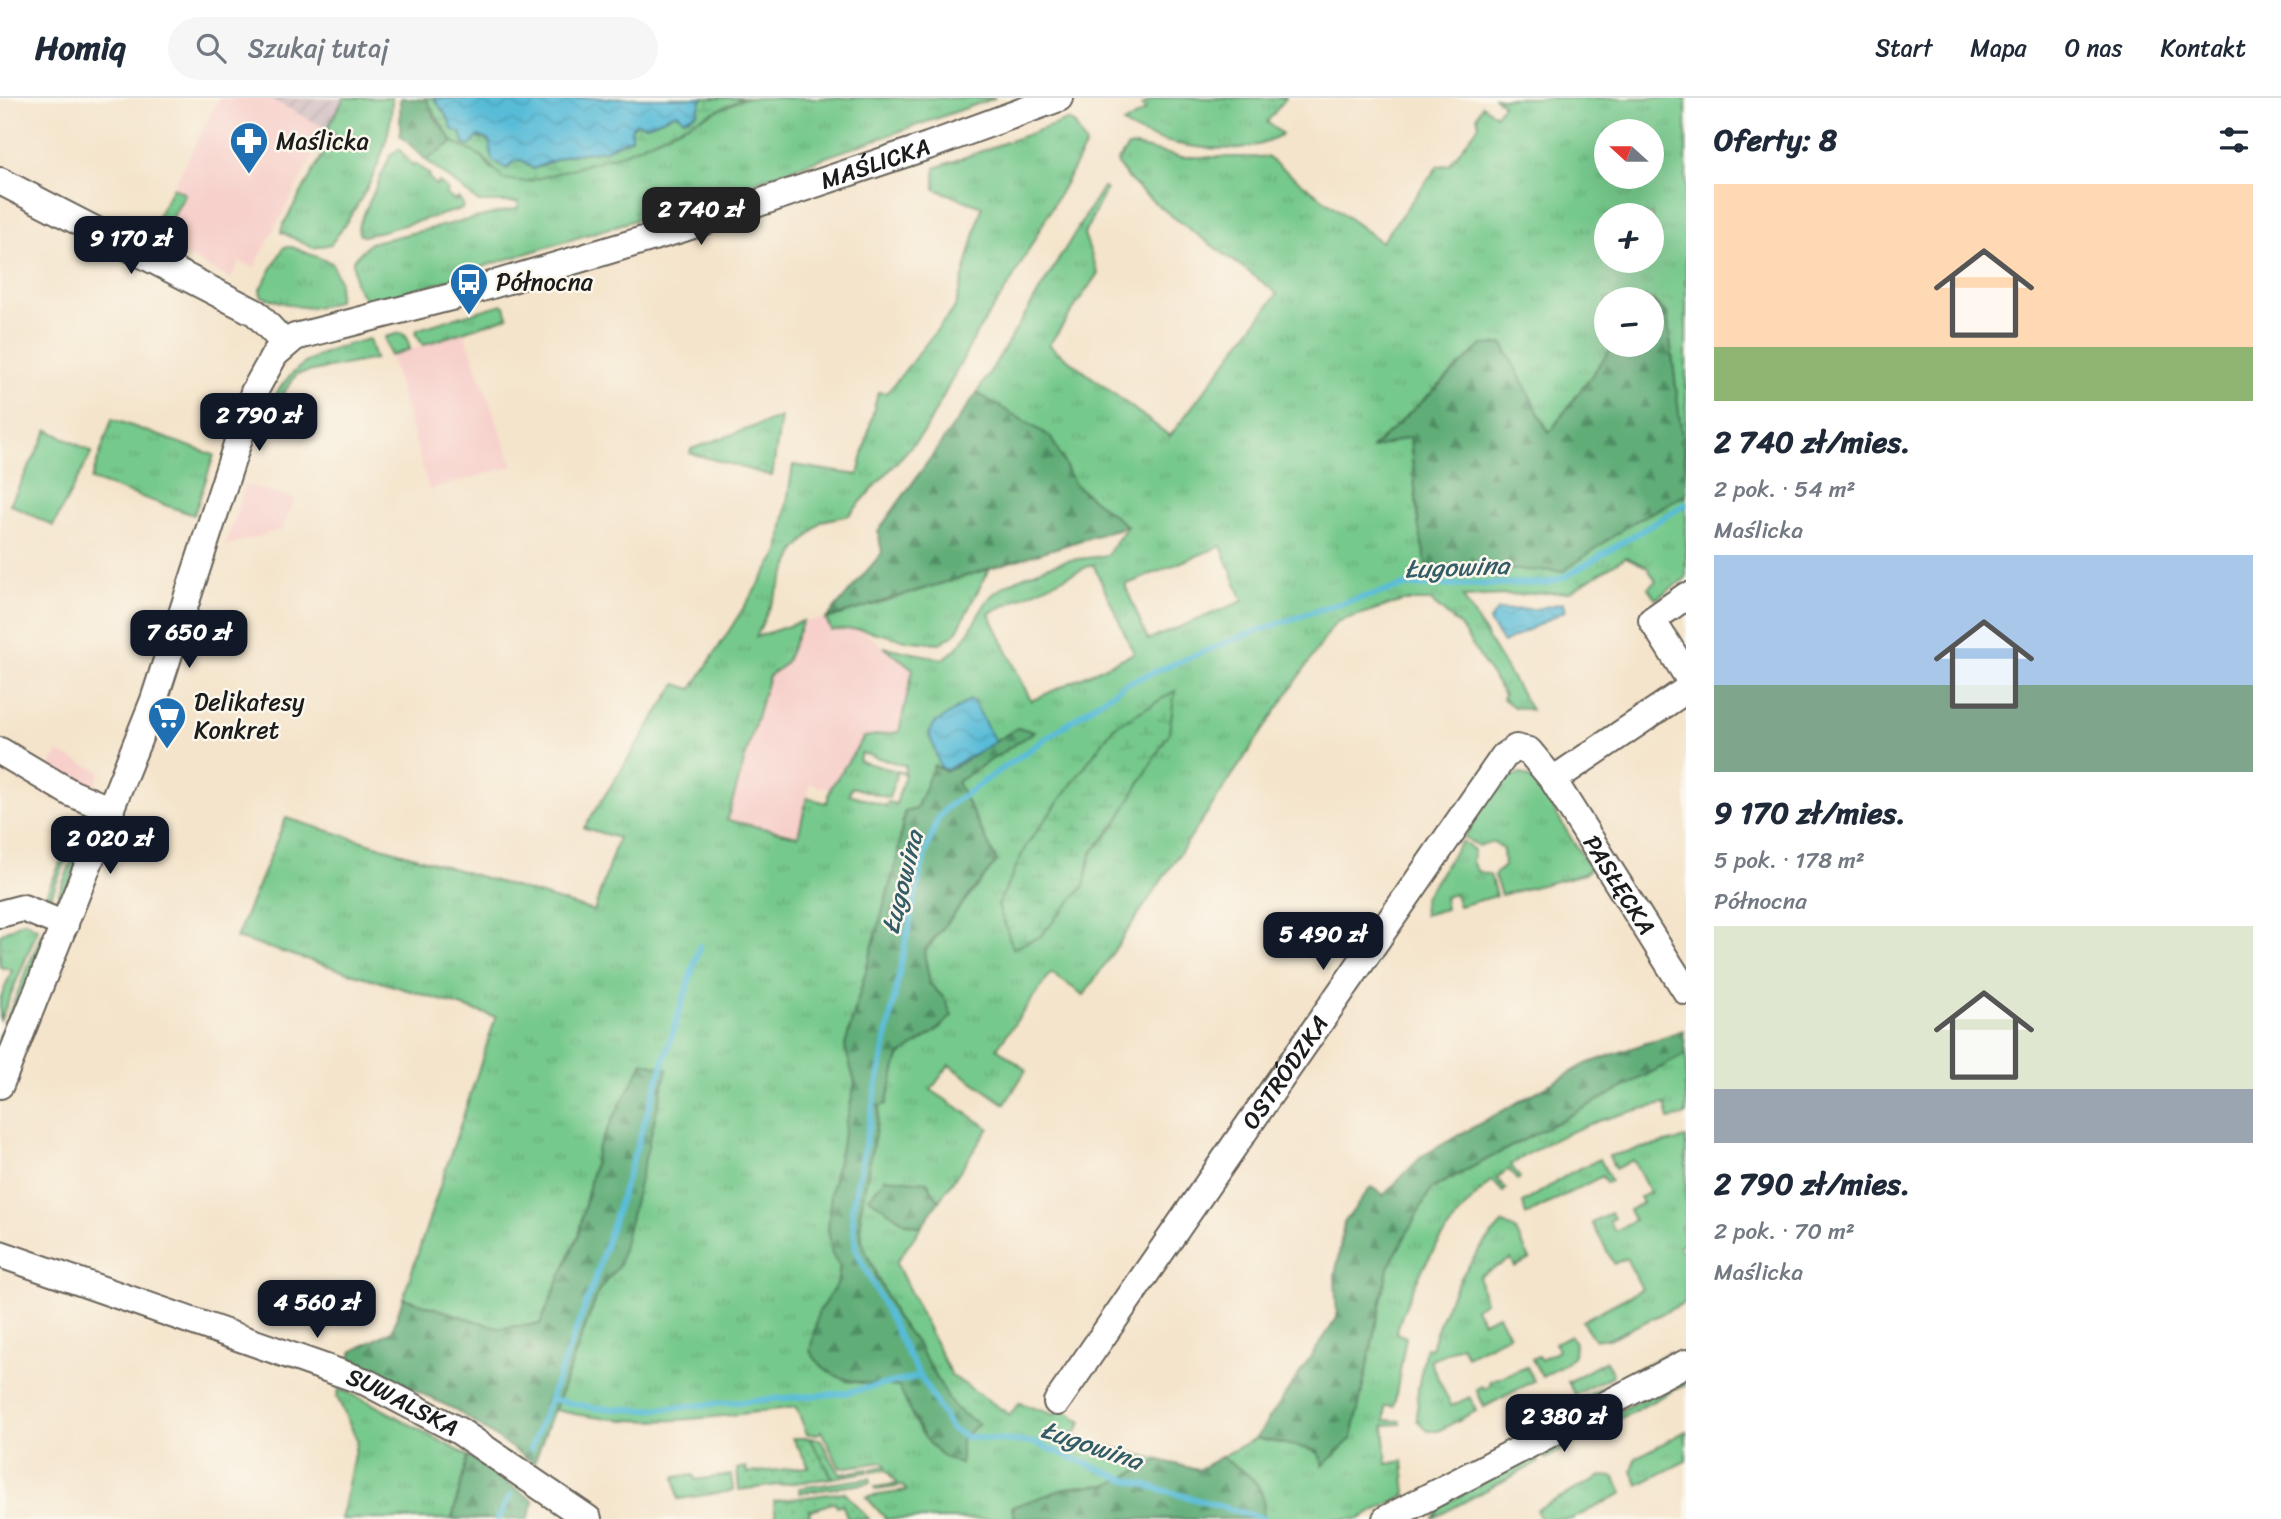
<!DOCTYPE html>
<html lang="pl">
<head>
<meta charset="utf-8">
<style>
  :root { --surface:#fff; --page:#f6f6f7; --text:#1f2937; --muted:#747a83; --line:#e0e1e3; --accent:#111827 }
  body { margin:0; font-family:Sriracha,sans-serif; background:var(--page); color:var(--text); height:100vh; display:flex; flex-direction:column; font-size:26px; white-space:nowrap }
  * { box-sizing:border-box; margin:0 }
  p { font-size:23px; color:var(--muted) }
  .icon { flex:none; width:38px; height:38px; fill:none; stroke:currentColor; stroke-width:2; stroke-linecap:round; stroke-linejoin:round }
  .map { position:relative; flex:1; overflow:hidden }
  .sheet { display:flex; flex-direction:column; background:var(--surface); width:595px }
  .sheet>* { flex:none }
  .needle { width:46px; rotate:291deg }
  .tools { position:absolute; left:1594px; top:21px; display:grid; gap:14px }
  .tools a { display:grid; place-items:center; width:70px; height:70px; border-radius:50%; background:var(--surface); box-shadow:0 7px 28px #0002; font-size:35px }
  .price { position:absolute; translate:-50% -60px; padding:0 16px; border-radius:14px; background:var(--accent); color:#fff; font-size:23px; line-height:46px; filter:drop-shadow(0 2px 4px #0008) }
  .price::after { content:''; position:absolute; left:50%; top:42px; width:21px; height:16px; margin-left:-10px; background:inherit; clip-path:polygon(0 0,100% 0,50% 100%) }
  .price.active { background:#222; color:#fff }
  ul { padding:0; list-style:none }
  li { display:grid; align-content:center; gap:14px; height:371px; padding:0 28px }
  li span { display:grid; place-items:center; height:217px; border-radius:0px; color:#555 }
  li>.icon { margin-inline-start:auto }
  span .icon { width:126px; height:126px; fill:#fffc; stroke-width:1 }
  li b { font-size:30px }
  h2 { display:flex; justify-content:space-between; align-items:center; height:84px; padding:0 28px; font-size:30px }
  header { display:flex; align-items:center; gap:42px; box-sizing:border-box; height:98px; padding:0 35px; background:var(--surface); border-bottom:2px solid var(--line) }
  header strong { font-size:33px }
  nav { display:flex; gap:38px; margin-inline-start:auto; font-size:24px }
  .search { width:490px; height:63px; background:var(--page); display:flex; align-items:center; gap:18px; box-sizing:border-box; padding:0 24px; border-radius:38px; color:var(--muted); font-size:26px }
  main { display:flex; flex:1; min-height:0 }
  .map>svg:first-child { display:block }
  .built { fill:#f7d0cb }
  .industrial { fill:url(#industrial-furrows) }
  .grass { fill:url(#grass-tufts); stroke:#497254; stroke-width:2; fill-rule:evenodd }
  .forest { fill:url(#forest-firs); stroke:#3e644a; stroke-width:2 }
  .wetland { fill:url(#wetland-marsh); stroke:#497254; stroke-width:2 }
  .park { fill:url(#park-crowns); stroke:#497254; stroke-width:2 }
  .garden { fill:url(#garden-dots); stroke:#497254; stroke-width:2 }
  .pitch { fill:#76c98c; stroke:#497254; stroke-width:2 }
  .water { fill:url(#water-waves); stroke:#3a6c7a; stroke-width:2 }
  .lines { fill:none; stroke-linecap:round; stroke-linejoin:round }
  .stream { stroke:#59bcd8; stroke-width:6 }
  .minor-casing { stroke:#686259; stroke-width:30 }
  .minor { stroke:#fff; stroke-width:26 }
  .labels { text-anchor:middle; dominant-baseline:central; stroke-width:5; stroke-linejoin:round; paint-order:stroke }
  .poi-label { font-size:24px; fill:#1c1c1c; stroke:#fbf7ec; text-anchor:start }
  .street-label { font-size:24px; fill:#1c1c1c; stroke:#fbf7ec }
  .water-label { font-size:26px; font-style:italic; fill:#345c67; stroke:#fbf7ec }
</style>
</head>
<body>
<header>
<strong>Homiq</strong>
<div class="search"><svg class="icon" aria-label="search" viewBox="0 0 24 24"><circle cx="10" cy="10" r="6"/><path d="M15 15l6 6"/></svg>Szukaj tutaj</div>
<nav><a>Start</a><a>Mapa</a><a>O nas</a><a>Kontakt</a></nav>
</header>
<main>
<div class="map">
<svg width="1686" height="1421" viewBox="0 0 1686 1421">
  <defs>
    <pattern id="industrial-furrows" width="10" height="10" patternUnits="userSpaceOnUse" patternTransform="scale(1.75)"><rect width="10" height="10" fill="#d2bec2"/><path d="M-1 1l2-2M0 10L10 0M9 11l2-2" fill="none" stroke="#b4a3a6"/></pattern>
    <pattern id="grass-tufts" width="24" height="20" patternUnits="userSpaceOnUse" patternTransform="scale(1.75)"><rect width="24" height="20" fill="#76c98c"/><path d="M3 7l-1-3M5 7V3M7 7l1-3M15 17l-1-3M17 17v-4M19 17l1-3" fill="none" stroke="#66ac78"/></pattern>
    <pattern id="forest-firs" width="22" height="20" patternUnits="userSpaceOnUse" patternTransform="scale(1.75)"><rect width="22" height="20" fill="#60ad78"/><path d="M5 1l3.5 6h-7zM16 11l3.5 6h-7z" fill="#4e8c62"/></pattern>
    <pattern id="wetland-marsh" width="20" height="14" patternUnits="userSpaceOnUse" patternTransform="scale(1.75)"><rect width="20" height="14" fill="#76c98c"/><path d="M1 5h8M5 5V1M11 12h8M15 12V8" fill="none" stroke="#66ac78"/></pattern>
    <pattern id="park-crowns" width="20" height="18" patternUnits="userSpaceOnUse" patternTransform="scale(1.75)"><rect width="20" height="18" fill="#76c98c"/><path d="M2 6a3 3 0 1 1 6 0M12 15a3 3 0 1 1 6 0" fill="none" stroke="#66ac78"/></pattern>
    <pattern id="garden-dots" width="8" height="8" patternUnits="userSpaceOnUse" patternTransform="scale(1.75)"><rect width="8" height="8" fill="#76c98c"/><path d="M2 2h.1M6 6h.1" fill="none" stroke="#66ac78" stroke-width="1.8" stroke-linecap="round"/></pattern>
    <pattern id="water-waves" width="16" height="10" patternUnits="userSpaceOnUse" patternTransform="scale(1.75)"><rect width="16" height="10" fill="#59bcd8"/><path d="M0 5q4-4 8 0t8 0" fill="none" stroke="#4da1b9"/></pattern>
  </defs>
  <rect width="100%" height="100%" fill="#fbf7ec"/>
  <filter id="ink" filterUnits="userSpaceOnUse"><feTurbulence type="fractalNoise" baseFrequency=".0143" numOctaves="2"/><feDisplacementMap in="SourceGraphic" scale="14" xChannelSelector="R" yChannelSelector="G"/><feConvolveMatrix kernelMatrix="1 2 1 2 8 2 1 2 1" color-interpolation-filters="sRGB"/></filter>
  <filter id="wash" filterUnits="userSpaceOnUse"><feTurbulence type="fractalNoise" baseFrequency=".00686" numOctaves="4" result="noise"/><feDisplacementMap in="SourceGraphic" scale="28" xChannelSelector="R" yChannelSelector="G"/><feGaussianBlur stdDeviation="1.57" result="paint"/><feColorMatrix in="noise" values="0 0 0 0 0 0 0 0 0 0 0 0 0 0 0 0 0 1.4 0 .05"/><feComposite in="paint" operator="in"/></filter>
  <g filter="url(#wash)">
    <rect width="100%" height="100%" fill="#f4e4cb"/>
    <path class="built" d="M219,0H269L327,31L254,170L240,163L231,181L148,137Z
      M464,234L513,368L429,392L390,258Z
      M245,387L295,401L282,432L225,448Z
      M826,521L831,532L860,531L913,571L899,634L864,639L830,691L810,686L798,739L727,723L769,578L785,566L803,523Z
      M58,654L101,674L92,694L49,670Z"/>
    <path class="industrial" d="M269,0H344L327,31Z"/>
    <path class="grass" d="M344,0H392C392,54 362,104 331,146L313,150L281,134L283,127L335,35L327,31Z
      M744,0H995L726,94L482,169L473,176L396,197L365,201L355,186L353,162L370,145L518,110V104H479L426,62L453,44L482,58L490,70L526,84L622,56Z
      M1154,0H1286L1267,24L1282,36C1248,63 1157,49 1123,26L1145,13L1142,8Z
      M1495,0H1686V372L1667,216L1652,201L1645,199L1606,201V247H1614L1549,336L1503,246L1373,349L1410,339L1419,431L1632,425L1686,396V480L1656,501L1648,490L1656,483L1647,469L1626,459L1569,494L1463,499L1531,612L1514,609L1502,600L1504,597L1460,528L1431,503H1403L1336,524L1084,897L1051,875L997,950L1026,972L1005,1006L949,967L931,992L989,1030L939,1103L927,1084L869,1099L906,1125L921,1129L896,1165L951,1277L1010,1317L1019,1305L1055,1317L1061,1310L1082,1324L1073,1339L1160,1362L1109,1387L1070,1389L1012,1410L1015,1421H886L866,1399L906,1393L903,1388L876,1392L875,1389L897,1386L886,1372L871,1374V1371L886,1368L883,1364L840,1370L821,1333L818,1336H807L796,1309C712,1320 640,1332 555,1312L599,1192L619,1167L598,1049L578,1138L540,1226L498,1230L403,1200L496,919L236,840L286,720L594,813L618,740L584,730L676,586L692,591L779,454L793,367L858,377L878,294L887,295L955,209L982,109L935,91V70L1067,22L1074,25L1086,47L1011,184L977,234L925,333L849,417L822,423L796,452L756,539L803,523L785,566L769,578L727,722L798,738L807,700L827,705L830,691L864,639L899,634L913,571L884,549L943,561C969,544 971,525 988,502C999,486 1050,466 1070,462C1081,460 1094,460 1107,457L1127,428L1075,387L1050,339L977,295L1103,89L1106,92L1084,136L1098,175L1049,247L1170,338L1277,196C1244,166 1131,98 1117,64L1128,49L1136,48L1180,59H1267L1381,144L1438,68L1449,67L1479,27L1477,18L1482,7L1496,17L1503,6ZM1606,33H1652V79H1606ZM1606,117H1652V163H1606ZM1221,448L1243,503L1148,542L1125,487ZM1093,466L1134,555L1031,603L989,515ZM1175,594L1115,727L1091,756L1084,787L1026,748L1114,629ZM1017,630L1034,634L957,684L997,763L924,854L930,886L945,901L899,958L886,1006L880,1008L860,1116L862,1145L895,1218L917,1246L954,1310L978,1326L961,1341L920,1334L899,1289L846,1283L818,1215L837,1186L840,1169L832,1156L855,985L845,948L897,761L904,714L916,711L934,668L946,674ZM861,655L906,668L905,675L859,663ZM897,674L905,676L896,706L888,704L886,708L849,696L852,689L889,700Z
      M399,51L413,68L416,66L430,77L428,79L436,87L439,84L448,93L446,96L455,103L458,100L463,106L462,111L364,138L359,136L358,129L391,56Z
      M173,89L185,96L160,144L148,137Z
      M284,149H292L332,165L339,183L338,202C313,217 286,206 261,198L260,191Z
      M502,206L505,208L508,219L423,247L415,235L418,231Z
      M400,235L406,238L410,251L390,258L385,239Z
      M369,241L375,261L297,276L268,317L262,334L259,332C283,270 306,257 369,241Z
      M112,321L214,357L194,417L91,382Z
      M989,471L956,535L940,545L910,543L860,531L831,532L826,521Z
      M1522,676L1536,683L1590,771L1584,776L1501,797L1494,777L1504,768L1503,751L1494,744L1478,748L1464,739C1479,719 1495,679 1522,676Z
      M85,709L87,711L51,798L46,797Z
      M92,713L96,720L64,798L55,805Z
      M1462,743L1474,752L1472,764L1477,773L1490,777L1496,798L1459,808L1455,796L1444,799L1446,811L1424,817L1423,801Z
      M25,823L38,831L0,923V902L12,872L0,869V836Z
      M42,835L45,843L0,957V938Z
      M1686,956V1017L1669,1021L1665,1006C1609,1017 1560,1033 1511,1067L1520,1080L1517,1082L1508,1071L1497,1080L1506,1091L1503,1094L1492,1082C1447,1124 1414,1176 1396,1235L1406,1239L1394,1308H1385V1322L1400,1323V1326L1384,1327L1387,1366L1403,1363L1406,1397L1359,1421H1262C1269,1385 1247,1376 1221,1359L1256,1340C1275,1346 1312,1347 1324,1359L1352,1340L1388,1169L1431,1091Z
      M1686,1040V1125L1681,1128L1686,1144L1679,1148L1686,1161V1204L1609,1241H1594L1582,1223L1642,1191L1626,1160L1614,1166L1592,1125L1611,1115L1614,1120L1609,1123L1615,1133L1634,1122L1629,1112L1643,1105L1640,1099L1650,1095L1633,1062L1615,1071L1609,1058Z
      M1600,1061L1611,1083L1606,1085L1602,1078L1526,1117L1523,1105L1572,1074Z
      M1503,1125L1515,1131L1530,1161L1515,1169L1511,1161L1479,1178L1485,1204L1475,1210L1483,1224L1498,1217L1509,1237L1467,1258L1461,1247L1430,1263L1451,1308L1470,1299L1476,1313L1438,1333H1428L1417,1322L1418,1290L1426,1249L1431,1250C1445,1203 1468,1160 1503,1125Z
      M1570,1237L1575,1245L1574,1257L1564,1267L1542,1279L1532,1261L1538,1258L1541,1262L1558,1253L1555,1245Z
      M1669,1254L1673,1261L1532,1336L1528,1329Z
      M1606,1263L1613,1277L1575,1297L1568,1284Z
      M1527,1269L1534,1283L1484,1309L1476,1291L1482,1288L1484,1291L1491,1287L1490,1283Z
      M1682,1280L1685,1286L1545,1361L1541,1354Z
      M339,1291L369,1304L468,1358L452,1421H341L357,1342L337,1299Z
      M1686,1333V1363L1638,1387L1632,1374L1636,1360Z
      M809,1340L820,1341L840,1376L868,1371V1374L833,1380Z
      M1535,1357L1539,1364L1434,1420L1442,1407Z
      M694,1377L695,1382L731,1377L733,1393L678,1401L675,1379Z
      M1601,1378L1614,1379L1623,1395L1572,1421H1541L1536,1412Z
      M870,1380L871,1385L800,1395L799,1390Z"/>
    <path class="forest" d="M400,0L428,2L434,18L453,44L426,62L400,37Z
      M1652,204L1667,216L1686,372V396L1632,425L1564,473L1427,470L1419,431L1410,339L1371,351L1482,247L1503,246L1549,335L1614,247H1652Z
      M977,295L1051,339L1075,387L1127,428L826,521L882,455L878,433Z
      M1017,630L1035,633L957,684L997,763L924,853L930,886L945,901L952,918L936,933L899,958L886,1006L880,1008L860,1116L862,1145L895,1218L917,1246L954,1310L979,1326L961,1341V1366C925,1357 913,1318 899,1289C862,1284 831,1288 810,1253L818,1215L837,1186L840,1169L832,1156L828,1131L831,1094L855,985L845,948L897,761L905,714L916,711L934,667L946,674Z
      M1683,932L1686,956L1431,1091L1388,1170L1352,1340L1323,1368L1318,1353L1256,1340L1337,1220L1335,1179L1344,1125L1371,1089L1384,1097L1422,1058L1586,966Z
      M643,964L667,971L619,1167L599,1192L534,1365L456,1312L350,1261L353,1253L392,1233L403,1200L498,1230L540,1226L578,1138L598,1049Z
      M885,1080L927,1084L939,1103L921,1129L906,1125L869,1100Z
      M468,1358L534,1403L528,1421H452Z
      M1221,1359C1247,1376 1270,1385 1262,1421H1015L1012,1409L1070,1389L1109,1387L1160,1362L1198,1372Z"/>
    <path class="wetland" d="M425,0H434L449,22L452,31L489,43L513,64L522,62L533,71L567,57L605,52L631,40V31L636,25L647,27L677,15L684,21L697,15L702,0H744L622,56L526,84L503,81L482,58L453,44Z
      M1175,593L1169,635L1115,727L1091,756L1084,788L1040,839L1013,850L998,807L1026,748L1114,629Z"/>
    <path class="park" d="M781,319L772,378L690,355L691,351Z"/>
    <path class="garden" d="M793,1340H809L833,1380L739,1392L737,1371L746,1369L747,1375L809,1369Z
      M844,1394L869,1421H848L842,1406L837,1408L835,1404L809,1413L810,1417L801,1421L793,1418L776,1421L774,1403Z"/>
    <path class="pitch" d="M48,332L92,354L53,428L10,406Z"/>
    <path class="water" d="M434,0H702L697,15L684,21L677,15L647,27L636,25L631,31V40L605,52L567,57L533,71L522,62L513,64L507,71L492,62L489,43L479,38L470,48L465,47L461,36L452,31L449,22Z
      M1563,505L1565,513L1503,545L1489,524L1497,512L1535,511Z
      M970,602L974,604L995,644L946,672L940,668L929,635L934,626Z"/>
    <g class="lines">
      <path class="stream" d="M551,1301L595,1310L644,1312L845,1295L921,1278
        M531,1351L593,1188L700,848
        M498,1421L511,1397
        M1264,1421L1121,1380L1036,1345L967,1339L951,1331L906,1253L856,1152L852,1112L915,797L925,756L938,721L947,709L1125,586L1235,541L1321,511L1404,488L1546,485L1565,479L1686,406"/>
    </g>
  </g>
  <g filter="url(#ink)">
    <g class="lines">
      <g class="minor-casing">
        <g id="minor">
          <path d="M0,83L256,215L285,246"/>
          <path d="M1686,498L1652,522L1686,576"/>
          <path d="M0,653L71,695L111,712"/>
          <path id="s1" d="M1553,682L1686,893"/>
          <path d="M0,816L23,810L65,827"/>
          <path id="s2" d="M0,987L154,602L254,294L275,256L295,239L451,199L684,130L928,48L1059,0"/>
          <path id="s3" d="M0,1156L366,1284L459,1333L588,1421"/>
          <path id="s4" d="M1057,1304L1504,658L1516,650L1529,653L1553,682L1686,592"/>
          <path d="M1386,1421L1686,1265"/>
        </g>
      </g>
      <use href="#minor" class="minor"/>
    </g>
  </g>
  <defs>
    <g id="pharmacy-pin" transform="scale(2.0125)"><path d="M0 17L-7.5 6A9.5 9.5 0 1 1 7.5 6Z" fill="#1f6fb2" stroke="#fbf7ec"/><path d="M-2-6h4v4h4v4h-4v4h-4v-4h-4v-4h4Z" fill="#fff"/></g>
    <g id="bus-pin" transform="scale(2.0125)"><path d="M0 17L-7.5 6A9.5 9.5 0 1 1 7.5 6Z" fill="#1f6fb2" stroke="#fbf7ec"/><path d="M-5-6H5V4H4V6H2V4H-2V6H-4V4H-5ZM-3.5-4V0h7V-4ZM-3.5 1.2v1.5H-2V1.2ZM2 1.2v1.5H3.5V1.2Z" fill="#fff"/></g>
    <g id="supermarket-pin" transform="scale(2.0125)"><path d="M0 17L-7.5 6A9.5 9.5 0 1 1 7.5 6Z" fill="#1f6fb2" stroke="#fbf7ec"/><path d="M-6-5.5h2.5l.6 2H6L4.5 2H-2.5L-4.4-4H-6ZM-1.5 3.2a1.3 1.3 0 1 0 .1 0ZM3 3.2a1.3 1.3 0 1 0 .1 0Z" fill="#fff"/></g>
  </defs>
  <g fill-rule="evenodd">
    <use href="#pharmacy-pin" x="249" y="43"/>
    <use href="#bus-pin" x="469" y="184"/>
    <use href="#supermarket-pin" x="167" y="618"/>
  </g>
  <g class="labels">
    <g class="poi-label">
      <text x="276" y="43">Maślicka</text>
      <text x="496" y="184">Północna</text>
      <text x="194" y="604">Delikatesy<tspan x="194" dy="28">Konkret</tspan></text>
    </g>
    <g class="street-label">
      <text stroke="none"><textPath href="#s2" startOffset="1414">MAŚLICKA</textPath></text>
      <text stroke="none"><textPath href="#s1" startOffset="124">PASŁĘCKA</textPath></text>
      <text stroke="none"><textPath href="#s4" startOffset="401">OSTRÓDZKA</textPath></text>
      <text stroke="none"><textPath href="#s3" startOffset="429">SUWALSKA</textPath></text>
    </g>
    <g class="water-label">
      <text transform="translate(1457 469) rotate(-2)">Ługowina</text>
      <text transform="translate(902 784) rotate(-76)">Ługowina</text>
      <text transform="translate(1092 1347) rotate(19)">Ługowina</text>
    </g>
  </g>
</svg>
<div class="tools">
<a><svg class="needle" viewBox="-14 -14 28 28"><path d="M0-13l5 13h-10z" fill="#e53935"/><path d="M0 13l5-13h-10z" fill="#747a83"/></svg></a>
<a>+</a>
<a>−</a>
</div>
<b class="price active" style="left:701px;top:149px">2 740 zł</b>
<b class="price" style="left:131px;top:178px">9 170 zł</b>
<b class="price" style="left:259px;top:355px">2 790 zł</b>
<b class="price" style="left:189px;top:572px">7 650 zł</b>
<b class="price" style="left:110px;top:778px">2 020 zł</b>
<b class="price" style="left:1323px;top:874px">5 490 zł</b>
<b class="price" style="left:317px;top:1242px">4 560 zł</b>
<b class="price" style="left:1564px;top:1356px">2 380 zł</b>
</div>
<section class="sheet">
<h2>Oferty: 8<svg class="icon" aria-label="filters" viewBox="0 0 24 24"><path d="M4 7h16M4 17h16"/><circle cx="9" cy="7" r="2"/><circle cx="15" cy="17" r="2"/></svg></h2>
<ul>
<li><span style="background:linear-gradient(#ffd9b3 75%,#8fb573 0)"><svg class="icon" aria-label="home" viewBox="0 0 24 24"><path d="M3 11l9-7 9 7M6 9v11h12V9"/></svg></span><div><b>2 740 zł/mies.</b><p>2 pok. · 54 m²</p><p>Maślicka</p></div></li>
<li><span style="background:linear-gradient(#a9c7e8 60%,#7fa58c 0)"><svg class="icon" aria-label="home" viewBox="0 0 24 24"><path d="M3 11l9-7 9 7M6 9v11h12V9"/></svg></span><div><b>9 170 zł/mies.</b><p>5 pok. · 178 m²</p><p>Północna</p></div></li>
<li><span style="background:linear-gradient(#dfe7d0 75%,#9aa5b1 0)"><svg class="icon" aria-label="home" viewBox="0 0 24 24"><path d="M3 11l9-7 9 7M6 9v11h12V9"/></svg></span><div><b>2 790 zł/mies.</b><p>2 pok. · 70 m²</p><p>Maślicka</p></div></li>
</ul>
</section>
</main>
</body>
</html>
